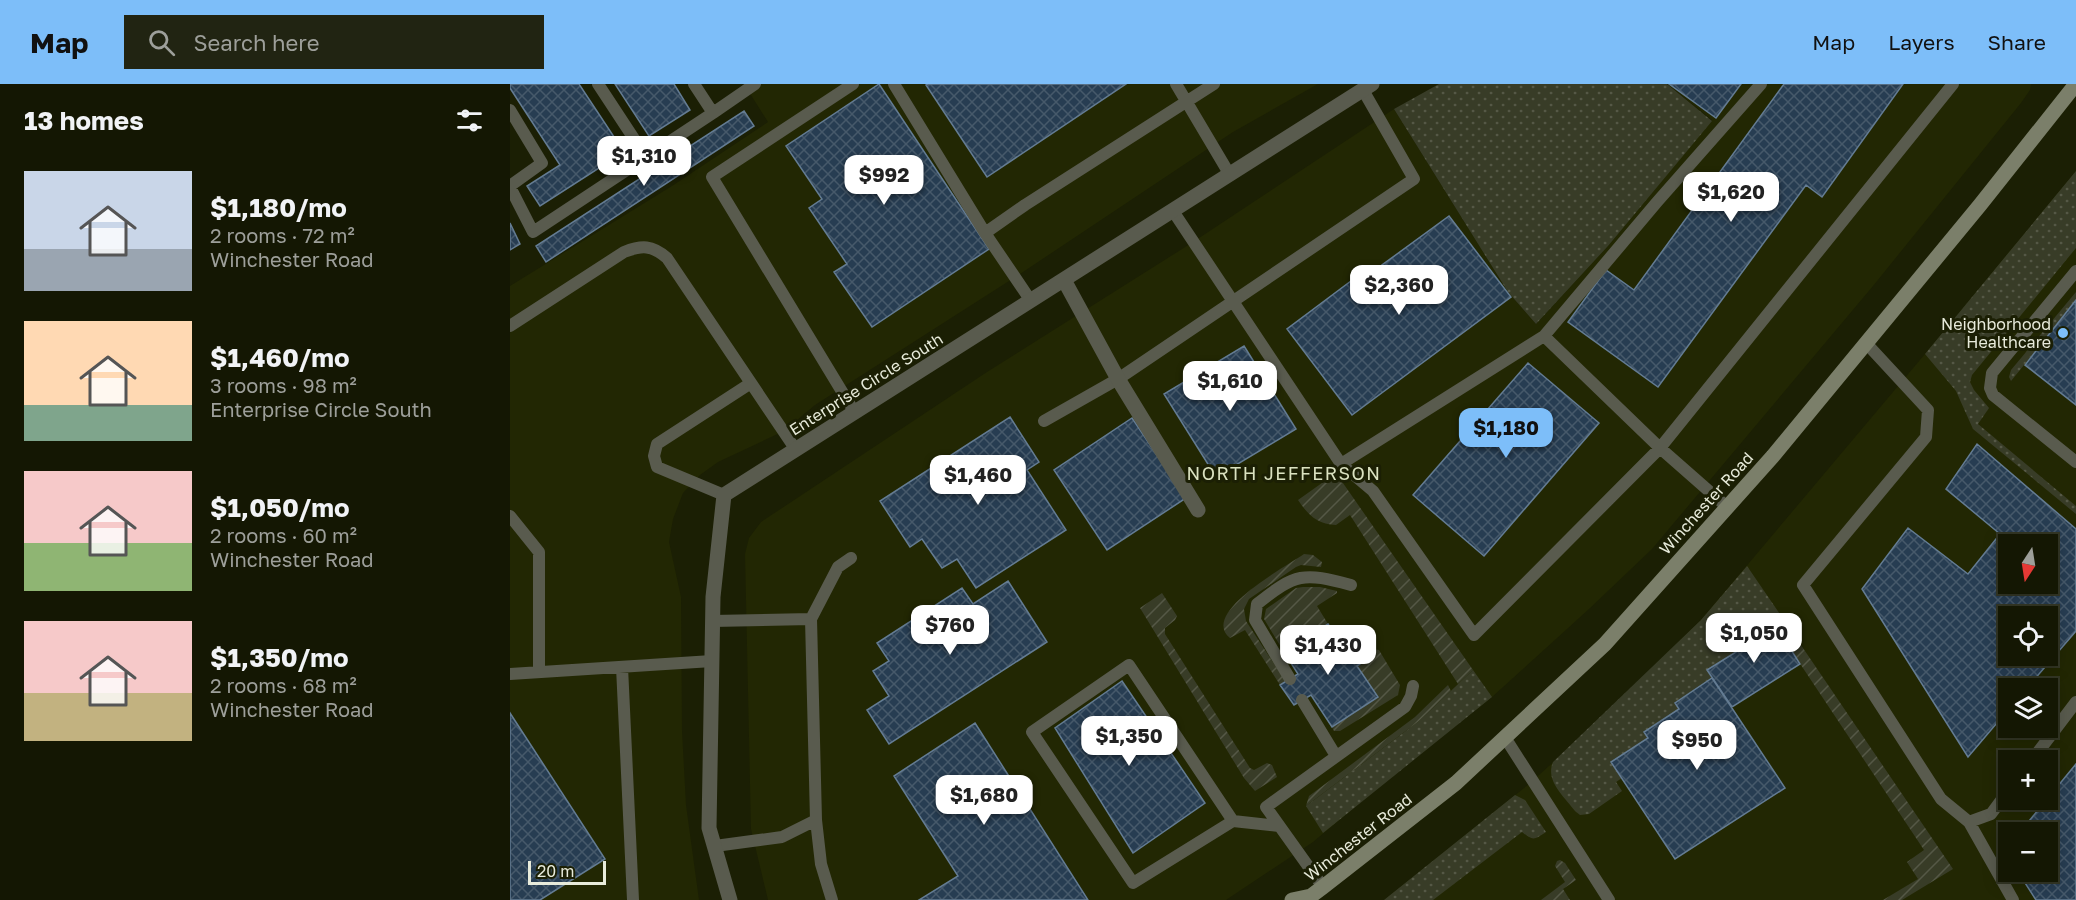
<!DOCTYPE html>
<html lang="en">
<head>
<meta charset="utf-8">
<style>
  :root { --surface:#141703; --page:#212412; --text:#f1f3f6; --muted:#9d9f9a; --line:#333625; --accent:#7dbef9 }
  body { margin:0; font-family:"Golos Text",sans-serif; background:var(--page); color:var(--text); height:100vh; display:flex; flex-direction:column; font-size:22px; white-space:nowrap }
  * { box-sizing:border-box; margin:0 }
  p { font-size:20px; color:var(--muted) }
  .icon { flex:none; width:33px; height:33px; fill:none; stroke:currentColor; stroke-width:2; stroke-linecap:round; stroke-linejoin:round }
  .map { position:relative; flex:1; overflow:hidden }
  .drawer { display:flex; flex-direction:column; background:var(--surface); width:510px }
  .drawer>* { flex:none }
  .needle { width:39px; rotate:192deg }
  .fabs { position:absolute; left:1488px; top:450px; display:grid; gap:12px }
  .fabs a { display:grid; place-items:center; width:60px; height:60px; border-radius:0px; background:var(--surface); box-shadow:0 3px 15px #0003,0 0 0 2px var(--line); font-size:30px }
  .scale { position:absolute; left:18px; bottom:15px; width:78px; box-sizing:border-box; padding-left:6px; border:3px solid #e8ebdb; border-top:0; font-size:16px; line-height:21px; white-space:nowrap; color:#e8ebdb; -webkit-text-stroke:4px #1b1f04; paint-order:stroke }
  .price { position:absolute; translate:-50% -51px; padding:0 14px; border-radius:12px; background:#fff; color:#222; font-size:20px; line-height:39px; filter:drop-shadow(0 2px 3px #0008) }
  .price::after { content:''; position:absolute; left:50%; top:36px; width:18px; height:14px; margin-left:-9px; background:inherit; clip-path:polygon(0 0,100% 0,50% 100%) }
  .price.active { background:var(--accent); color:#111 }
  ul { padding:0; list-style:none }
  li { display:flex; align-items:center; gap:18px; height:150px; padding:0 24px }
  li span { display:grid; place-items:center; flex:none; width:168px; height:120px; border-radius:0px; color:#555 }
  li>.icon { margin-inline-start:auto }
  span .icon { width:72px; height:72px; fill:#fffc; stroke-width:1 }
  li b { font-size:26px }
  h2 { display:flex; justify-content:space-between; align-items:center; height:72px; padding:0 24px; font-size:26px }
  header { display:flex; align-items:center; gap:36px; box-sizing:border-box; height:84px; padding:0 30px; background:var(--accent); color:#111 }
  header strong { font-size:28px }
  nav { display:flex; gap:33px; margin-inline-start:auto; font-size:21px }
  .search { width:420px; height:54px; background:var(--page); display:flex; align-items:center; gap:15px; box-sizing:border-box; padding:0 21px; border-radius:0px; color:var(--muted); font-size:22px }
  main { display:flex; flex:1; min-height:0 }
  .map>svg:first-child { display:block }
  .built { fill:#222703; fill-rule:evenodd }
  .grass { fill:url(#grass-dots) }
  .garden { fill:url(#garden-furrows) }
  .building { fill:url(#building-cross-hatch); stroke:#647c93; stroke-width:1.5; fill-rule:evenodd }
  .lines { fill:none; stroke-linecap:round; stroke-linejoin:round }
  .service { stroke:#595b4e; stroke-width:12 }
  .minor { stroke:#595b4e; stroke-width:15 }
  .secondary { stroke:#7b7f6a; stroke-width:15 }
  .poi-dot { fill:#7dbef9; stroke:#1b1f04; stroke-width:2 }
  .labels { text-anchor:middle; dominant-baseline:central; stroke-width:6; stroke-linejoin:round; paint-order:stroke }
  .poi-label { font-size:16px; fill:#e8ebdb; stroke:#1b1f04; text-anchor:end }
  .street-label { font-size:16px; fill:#e8ebdb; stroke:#1b1f04 }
  .neighbourhood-label { font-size:18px; letter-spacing:1.5px; fill:#dbe2c1; stroke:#1b1f04 }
</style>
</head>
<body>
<header>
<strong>Map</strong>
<div class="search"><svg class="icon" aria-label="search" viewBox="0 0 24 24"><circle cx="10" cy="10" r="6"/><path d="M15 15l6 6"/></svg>Search here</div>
<nav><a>Map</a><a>Layers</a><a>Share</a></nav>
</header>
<main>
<section class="drawer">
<h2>13 homes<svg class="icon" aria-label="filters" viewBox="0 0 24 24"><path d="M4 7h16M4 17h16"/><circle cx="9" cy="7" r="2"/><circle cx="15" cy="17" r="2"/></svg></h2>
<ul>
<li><span style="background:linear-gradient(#c9d6e8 65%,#9aa5b1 0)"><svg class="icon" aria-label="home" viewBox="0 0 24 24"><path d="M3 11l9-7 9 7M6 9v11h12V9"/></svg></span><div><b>$1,180/mo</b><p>2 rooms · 72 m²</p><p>Winchester Road</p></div></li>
<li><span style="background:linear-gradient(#ffd9b3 70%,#7fa58c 0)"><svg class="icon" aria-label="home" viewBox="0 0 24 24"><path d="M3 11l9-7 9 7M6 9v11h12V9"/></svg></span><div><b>$1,460/mo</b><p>3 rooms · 98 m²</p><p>Enterprise Circle South</p></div></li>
<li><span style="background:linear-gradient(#f6c9c9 60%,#8fb573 0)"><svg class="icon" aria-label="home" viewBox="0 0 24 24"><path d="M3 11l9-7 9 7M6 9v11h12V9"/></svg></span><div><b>$1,050/mo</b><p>2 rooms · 60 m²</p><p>Winchester Road</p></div></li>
<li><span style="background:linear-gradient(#f6c9c9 60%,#c2b280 0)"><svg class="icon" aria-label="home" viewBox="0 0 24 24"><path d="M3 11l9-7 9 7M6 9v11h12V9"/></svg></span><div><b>$1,350/mo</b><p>2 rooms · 68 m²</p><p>Winchester Road</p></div></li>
</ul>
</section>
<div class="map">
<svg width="1566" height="816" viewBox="0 0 1566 816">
  <defs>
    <pattern id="grass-dots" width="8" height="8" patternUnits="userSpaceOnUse" patternTransform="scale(1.5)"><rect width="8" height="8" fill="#383c27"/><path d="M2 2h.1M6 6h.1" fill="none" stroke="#555846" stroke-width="1.8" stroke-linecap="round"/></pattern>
    <pattern id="garden-furrows" width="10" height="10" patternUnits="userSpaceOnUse" patternTransform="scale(1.5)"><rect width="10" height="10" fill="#383c27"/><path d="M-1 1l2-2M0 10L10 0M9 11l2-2" fill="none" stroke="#555846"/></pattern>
    <pattern id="building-cross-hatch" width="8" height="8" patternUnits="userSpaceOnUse" patternTransform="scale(1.5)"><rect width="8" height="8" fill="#273d52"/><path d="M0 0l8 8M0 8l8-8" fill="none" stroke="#46596a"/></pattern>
  </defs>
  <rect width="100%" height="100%" fill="#1b1f04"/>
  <path class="built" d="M234,0H808L723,48L510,190L305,321L274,347L208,378L190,391L173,409L163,435L159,458L171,513L172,647L176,721L189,816H0V202L162,102L258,38Z
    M1157,0H1521L1520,6L1511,19L1363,202L1142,465L1079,525L982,613L889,686L803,758L716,816H258L241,745L235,470L239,454L251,438L477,288L680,160L884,25L998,208L1026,240L1098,162L1202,36Z
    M1566,87V816H874L1019,700L1069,655L1191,536L1415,270ZM1498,460H1538V500H1498ZM1498,532H1538V572H1498ZM1498,604H1538V644H1498ZM1498,676H1538V716H1498ZM1498,748H1538V788H1498Z"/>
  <path class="grass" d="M929,0H1157L1202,37L1098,162L1026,240L998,208L884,25Z
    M1566,87V164L1462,291L1460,298L1464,306L1479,324L1468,340L1566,422V430L1463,345L1446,307L1415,270Z
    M1566,208V217L1501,297L1499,293L1501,286Z
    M1237,482L1278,542L1269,548L1263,538L1223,562L1226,568L1198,586L1202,594L1165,619L1169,625L1134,648L1138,654L1112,694L1106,698L1112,707L1079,730L1070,731L1065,727C1054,712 1035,697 1043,678L1191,536Z
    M963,586L982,613L813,749L796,722L909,637Z
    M1005,711L1015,716L1036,748C1024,756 1023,757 1012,748L923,816H874Z"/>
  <path class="garden" d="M826,389L963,586L948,600L840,431L826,441C807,440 798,431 788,416Z
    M794,470L803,471L812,478L811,483L791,481L786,483L739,515L734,525L736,537L776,598L770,601L735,546L720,554C689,529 777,482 794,470Z
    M793,503H810L827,507V509L807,522L818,540L774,568L754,535L756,525L786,504Z
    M652,509L667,532L665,536L655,544V550L740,684L744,686L757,679L762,681L767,693L745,707L734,694L630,524Z
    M1278,542L1443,785L1392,816H1373L1408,795L1397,778L1414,766L1269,548Z
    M863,565L869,566L890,601L888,611L830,647H824L822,643L847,582L850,580L848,576Z
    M938,601L941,607L909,637L796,722L799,712L905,633Z
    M1050,776L1055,779L1066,796L1053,805L1060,816H1031L1055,798L1045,782L1047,777Z"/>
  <path class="building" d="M0,0H69L114,68L30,122L17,102L50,81L0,4Z
    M105,0H164L180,26L139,52Z
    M369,0L479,165L362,243L324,188L337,180L299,124L312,115L276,62Z
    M418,0H616L477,93L416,1Z
    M1159,0H1231L1206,34Z
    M1274,0H1393L1312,113L1296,101L1148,303L1058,238L1096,186L1124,206Z
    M234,27L244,42L36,178L26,162Z
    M939,132L1001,213L842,331L777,245L849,191L861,207L881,192L872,181Z
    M0,139L10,160L0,166Z
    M1566,216V321L1515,281Z
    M734,262L786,345L706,393L654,310Z
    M1018,279L1089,339L974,472L903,411Z
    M500,333L529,378L517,386L556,446L466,504L447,475L432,484L412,455L400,463L370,417Z
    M622,334L676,414L597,466L544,386Z
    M1467,360L1566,445V547L1517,604H1498V626L1458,673L1352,505L1398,444L1458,490L1490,450L1436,405ZM1498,460H1538V500H1498ZM1498,532H1538V572H1498Z
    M498,497L537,558L379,660L357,626L379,612L363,587L379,577L367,559L452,504L463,520Z
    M1263,537L1290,580L1222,623L1197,586L1226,568L1222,563Z
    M818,540L833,562L837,559L850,580L847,582L868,613L822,643L801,611L784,621L770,601L788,590L774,568Z
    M1202,594L1275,704L1165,775L1101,678L1138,654L1134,648L1169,625L1165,619Z
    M612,597L695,719L623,769L545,644Z
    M0,629L95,775L30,816H0Z
    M465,639L578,816H409L448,792L384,692Z
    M1566,680V816H1526L1508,788H1538V748H1510Z"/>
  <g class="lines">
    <path class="service" d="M88,0L136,73
      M343,0L202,93L345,329
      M384,0L475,149
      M666,0L720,91
      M0,26L32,79L0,102
      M203,29L245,0
      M0,103L23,148L203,29L184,0
      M663,127L831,380L1034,252L1147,118L1251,0
      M1566,187L1482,289L1480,304L1483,311L1566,378
      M521,217L475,149L515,121L704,0
      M0,242L114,168C132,161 142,161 157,174L286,366
      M1034,252L1150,364L1216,422
      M1356,259L1418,326L1416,353L1293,501L1431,715L1459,738L1481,730L1498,707
      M534,337L608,295L904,95L853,6
      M831,380L863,407L964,551L1150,364L1443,0
      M214,411L147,383L144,372L147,360L241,299
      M0,432L29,468V588
      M301,535L328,483L341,474
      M202,537L301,535L306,736L272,753L205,762
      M112,583L123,816
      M0,590L202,577
      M780,595L745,536L747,520C786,489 793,488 841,501
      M792,616L826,672
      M996,655L1099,816
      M1522,676L1566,618
      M306,736L311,780L322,816
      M723,737L619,581L522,648L623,799L723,737L769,742
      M1459,738L1503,816
      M813,803L756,723L895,623L901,612L903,602"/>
    <path class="minor" d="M554,196L608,295L688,426
      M220,816L199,744L203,513L214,411L862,0"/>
    <path class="secondary" d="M782,816L801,812L813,803L946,699L1095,560L1263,372L1470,121L1566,0"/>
  </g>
  <circle class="poi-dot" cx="1553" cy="249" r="6"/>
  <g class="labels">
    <g class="poi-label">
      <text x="1541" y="240">Neighborhood<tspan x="1541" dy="18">Healthcare</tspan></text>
    </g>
    <g class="street-label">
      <text transform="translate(356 300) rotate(-32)">Enterprise Circle South</text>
      <text transform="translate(1196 419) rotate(-48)">Winchester Road</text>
      <text transform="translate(848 753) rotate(-38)">Winchester Road</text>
    </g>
    <g class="neighbourhood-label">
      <text x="774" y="389">NORTH JEFFERSON</text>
    </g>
  </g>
</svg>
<div class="fabs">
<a><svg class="needle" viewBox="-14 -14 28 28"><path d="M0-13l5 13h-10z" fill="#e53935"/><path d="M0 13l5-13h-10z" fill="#9d9f9a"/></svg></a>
<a><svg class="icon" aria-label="locate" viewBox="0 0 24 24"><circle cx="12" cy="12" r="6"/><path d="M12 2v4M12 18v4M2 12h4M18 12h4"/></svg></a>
<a><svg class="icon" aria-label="layers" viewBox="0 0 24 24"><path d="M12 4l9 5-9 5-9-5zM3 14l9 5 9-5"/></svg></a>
<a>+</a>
<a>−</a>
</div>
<div class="scale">20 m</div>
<b class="price" style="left:134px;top:103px">$1,310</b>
<b class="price" style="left:374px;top:122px">$992</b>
<b class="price" style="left:1221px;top:139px">$1,620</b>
<b class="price" style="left:889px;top:232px">$2,360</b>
<b class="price" style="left:720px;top:328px">$1,610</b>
<b class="price active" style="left:996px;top:375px">$1,180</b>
<b class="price" style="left:468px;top:422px">$1,460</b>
<b class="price" style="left:440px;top:572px">$760</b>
<b class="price" style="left:1244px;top:580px">$1,050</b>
<b class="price" style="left:818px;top:592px">$1,430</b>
<b class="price" style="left:619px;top:683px">$1,350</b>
<b class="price" style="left:1187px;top:687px">$950</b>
<b class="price" style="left:474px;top:742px">$1,680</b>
</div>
</main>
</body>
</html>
